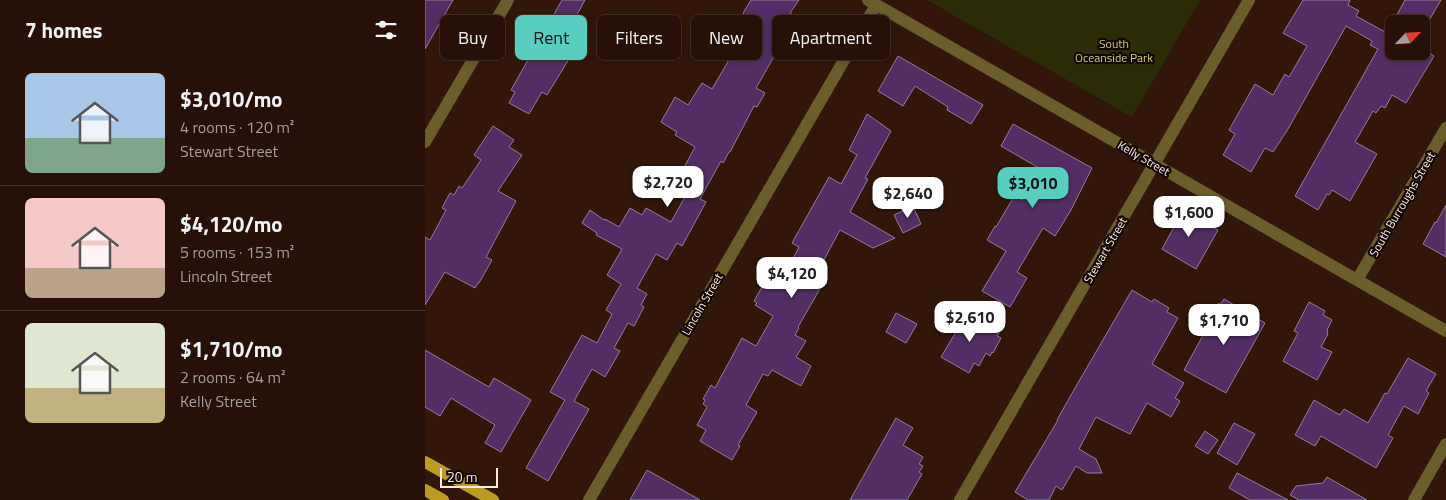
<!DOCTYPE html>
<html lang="en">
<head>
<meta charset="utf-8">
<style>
  :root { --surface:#261008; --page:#2e1912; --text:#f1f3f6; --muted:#a49d9c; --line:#423029; --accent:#58cec0 }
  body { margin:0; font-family:"Titillium Web",sans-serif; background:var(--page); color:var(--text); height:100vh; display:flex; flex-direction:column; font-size:19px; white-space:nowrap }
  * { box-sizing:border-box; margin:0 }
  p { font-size:16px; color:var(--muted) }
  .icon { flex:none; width:28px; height:28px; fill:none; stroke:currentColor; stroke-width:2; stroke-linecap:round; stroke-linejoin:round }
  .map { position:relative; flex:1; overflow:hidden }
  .panel { display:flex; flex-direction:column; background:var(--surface); width:425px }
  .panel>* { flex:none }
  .top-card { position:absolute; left:15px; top:15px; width:475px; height:45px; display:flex; gap:10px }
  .needle { width:32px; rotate:65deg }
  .tools { position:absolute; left:960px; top:15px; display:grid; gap:10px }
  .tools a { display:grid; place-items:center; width:45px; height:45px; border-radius:8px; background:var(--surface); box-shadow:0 2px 8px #0003,0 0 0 1px var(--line); font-size:25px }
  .scale { position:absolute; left:15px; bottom:12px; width:58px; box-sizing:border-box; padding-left:5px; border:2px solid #ffebe3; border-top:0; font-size:14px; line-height:18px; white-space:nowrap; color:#ffebe3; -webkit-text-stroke:4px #110603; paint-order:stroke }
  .price { position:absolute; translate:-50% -42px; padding:0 11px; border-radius:10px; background:#fff; color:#222; font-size:16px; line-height:32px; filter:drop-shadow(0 1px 2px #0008) }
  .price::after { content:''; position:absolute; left:50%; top:30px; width:15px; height:11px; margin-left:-8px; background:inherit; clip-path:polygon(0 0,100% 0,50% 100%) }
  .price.on { background:var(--accent); color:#111 }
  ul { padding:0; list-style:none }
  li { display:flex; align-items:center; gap:15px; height:125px; padding:0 25px }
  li+li { border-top:1px solid var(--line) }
  li span { display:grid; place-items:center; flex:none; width:140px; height:100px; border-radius:8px; color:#555 }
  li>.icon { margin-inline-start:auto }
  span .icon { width:60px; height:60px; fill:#fffc; stroke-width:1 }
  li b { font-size:21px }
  h2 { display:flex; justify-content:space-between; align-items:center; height:60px; padding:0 25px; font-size:21px }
  .chip { padding:0 18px; border-radius:8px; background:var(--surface); box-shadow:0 2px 8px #0003,0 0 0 1px var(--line); font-size:18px; line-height:45px }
  .chip.on { background:var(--accent); color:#111 }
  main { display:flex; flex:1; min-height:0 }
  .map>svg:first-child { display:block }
  .green { fill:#2c2d07 }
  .building { fill:#522e65; stroke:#907e9c }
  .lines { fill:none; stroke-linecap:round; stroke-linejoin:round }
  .minor { stroke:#6c5e2b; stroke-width:12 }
  .major { stroke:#bb9c21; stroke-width:12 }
  .labels { text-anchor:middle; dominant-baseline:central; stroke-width:4.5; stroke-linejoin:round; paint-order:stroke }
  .park-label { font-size:12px; fill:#ced067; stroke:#110603 }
  .street-label { font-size:12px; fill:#ffebe3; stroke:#110603 }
</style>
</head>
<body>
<main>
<section class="panel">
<h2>7 homes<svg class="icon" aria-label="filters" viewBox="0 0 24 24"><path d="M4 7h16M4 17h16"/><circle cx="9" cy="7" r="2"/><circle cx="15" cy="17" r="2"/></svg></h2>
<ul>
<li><span style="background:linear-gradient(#a9c7e8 65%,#7fa58c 0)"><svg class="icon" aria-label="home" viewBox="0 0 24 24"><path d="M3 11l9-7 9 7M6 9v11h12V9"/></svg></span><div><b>$3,010/mo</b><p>4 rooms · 120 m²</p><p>Stewart Street</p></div></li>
<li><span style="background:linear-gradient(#f6c9c9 70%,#b9a48a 0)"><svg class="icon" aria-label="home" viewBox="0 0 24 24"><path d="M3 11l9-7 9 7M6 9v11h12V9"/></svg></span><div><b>$4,120/mo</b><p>5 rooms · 153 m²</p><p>Lincoln Street</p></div></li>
<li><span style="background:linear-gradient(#dfe7d0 65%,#c2b280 0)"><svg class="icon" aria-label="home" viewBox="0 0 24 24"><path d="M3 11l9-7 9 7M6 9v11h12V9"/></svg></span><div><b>$1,710/mo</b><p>2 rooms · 64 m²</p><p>Kelly Street</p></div></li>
</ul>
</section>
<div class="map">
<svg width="1021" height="500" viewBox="0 0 1021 500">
  <rect width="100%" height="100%" fill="#32160a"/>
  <path class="green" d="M502,0H775L707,117Z"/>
  <path class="building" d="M0,0H28L0,49Z
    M137,0H160L144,29L147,31L142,40L152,46L122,95L117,92L104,114L84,103L90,92L86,90Z
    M326,0H374L365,13L370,16L348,51L351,53L331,88L340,93L332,107L329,106L305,152H304L298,163L296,161L275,199L281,202L257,246L252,243L242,260L231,254L212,288L222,294L216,305L219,307L209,326L203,323L189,348L195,351L180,377L167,369L149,401L164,409L123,481L101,468L140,400L125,392L157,335L172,343L187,314L181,310L196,284L182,275L197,249L171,235L172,233L157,223L165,210L179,220L180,219L194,227L205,208L217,215L221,208L246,222L262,193L249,186L270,147L250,135L252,132L236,122L250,97L263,105L277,83L287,89L308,53L301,49L320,15L318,13Z
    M878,0H925L923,5L934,11L931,16L962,33L980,0H1016L996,34V24H969V51H996V47L1009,56L981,103L967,95L960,108L956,106L951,113L948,111L930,142L952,154L925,201L907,190L904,195L902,194L893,210L870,196L953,49L945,45L947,41L921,26L863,129L848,152L840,148L826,172L798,155L810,134L804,130L830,84L848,95L860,74L864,77L882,46L858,33Z
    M473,56L558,105L546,124L522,110L523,107L490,86L478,106L453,91Z
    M442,114L466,131L440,178L443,179L425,212L470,238L448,248L415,230L393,271L400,275L397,278L400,280L373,327L374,328L370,335L381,341L371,357L386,366L376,386L347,370L343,376L338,374L321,405L332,412L313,445L315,446L307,460L275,441L281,430L272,425L282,407L278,404L280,400L278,399L286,385L290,388L317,338L331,346L348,316L330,305L332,303L329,301L344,275L356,281L374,247L367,243L404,177L416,184L432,155L424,150Z
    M588,124L667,168L646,210L630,236L618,228L592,272L602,278L585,307L557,291L581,251L562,240L570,226L571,227L590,195L597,200L614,168L576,146Z
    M68,126L89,140L84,147L97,155L73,191L91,201L61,257L67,260L54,283H53L50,288L20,272L0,305V237L5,240L21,210L17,208L25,193L29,195L34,186L37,188L56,160L49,155Z
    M1021,205V257L998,244L1010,222L1011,223Z
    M488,206L496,224L478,233L469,215Z
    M751,206L793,230L771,269L737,249L749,227L745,224L747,221L744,219Z
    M707,290L727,302L729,299L744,308L742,312L753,318L727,364L759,383L750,398L755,401L746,417L722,403L705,434L671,417L654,449L671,459L677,473H662L651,466L637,490L631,486L624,500H603L590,492L633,420H632L650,388Z
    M799,299L840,323L801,393L759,370L788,317L787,316L794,303L795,305Z
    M884,302L900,311L898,315L907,320L902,330H903L902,333L903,334L896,347L907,352L892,380L858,361L873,333L869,331Z
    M537,312L574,333L572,336L576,338L568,353L567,352L565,356L561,353L554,366L549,363L544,373L516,357L531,332L527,330Z
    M471,313L492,324L481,343L461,332Z
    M0,350L64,387L69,378L106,400L76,452L60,443L70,425L26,398L15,416L0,407Z
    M983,358L1011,374L1001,391L1004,393L993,414L979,406L963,435L968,438L951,468L896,436L890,446L870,435L889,400L915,415L919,409L943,423L960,393L962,394Z
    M471,418L488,428L478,445L498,457L494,464L498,466L494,472L497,474L482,500H425Z
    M809,423L830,434L812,465L792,453Z
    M780,431L793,440L783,454L770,446Z
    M222,470L275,500H205Z
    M812,473L863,500H825L804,488Z
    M902,477L942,500H874L865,495L871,486L898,483Z"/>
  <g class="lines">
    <path class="minor" d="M443,0L1021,331
      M0,142L83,0
      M932,280L1021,128
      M164,500L451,5
      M535,500L824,0
      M989,500L1021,444"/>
    <path class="major" d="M0,462L68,500
      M0,490L18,500"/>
  </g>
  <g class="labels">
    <g class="park-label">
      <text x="689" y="43">South<tspan x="689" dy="14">Oceanside Park</tspan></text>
    </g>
    <g class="street-label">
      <text transform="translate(719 158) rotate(30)">Kelly Street</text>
      <text transform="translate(977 204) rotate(-60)">South Burroughs Street</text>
      <text transform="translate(680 250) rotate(-60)">Stewart Street</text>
      <text transform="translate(277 304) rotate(-60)">Lincoln Street</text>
    </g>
  </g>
</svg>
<div class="tools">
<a><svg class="needle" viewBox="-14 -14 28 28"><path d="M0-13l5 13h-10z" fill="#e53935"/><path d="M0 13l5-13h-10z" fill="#a49d9c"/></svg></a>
</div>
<div class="scale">20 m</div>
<b class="price" style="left:243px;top:208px">$2,720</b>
<b class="price on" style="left:608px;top:209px">$3,010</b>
<b class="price" style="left:483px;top:219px">$2,640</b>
<b class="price" style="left:764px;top:238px">$1,600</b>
<b class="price" style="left:367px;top:299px">$4,120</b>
<b class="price" style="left:545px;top:343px">$2,610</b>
<b class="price" style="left:799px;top:346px">$1,710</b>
<div class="top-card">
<a class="chip">Buy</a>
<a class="chip on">Rent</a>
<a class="chip">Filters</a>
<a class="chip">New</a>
<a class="chip">Apartment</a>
</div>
</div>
</main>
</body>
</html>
